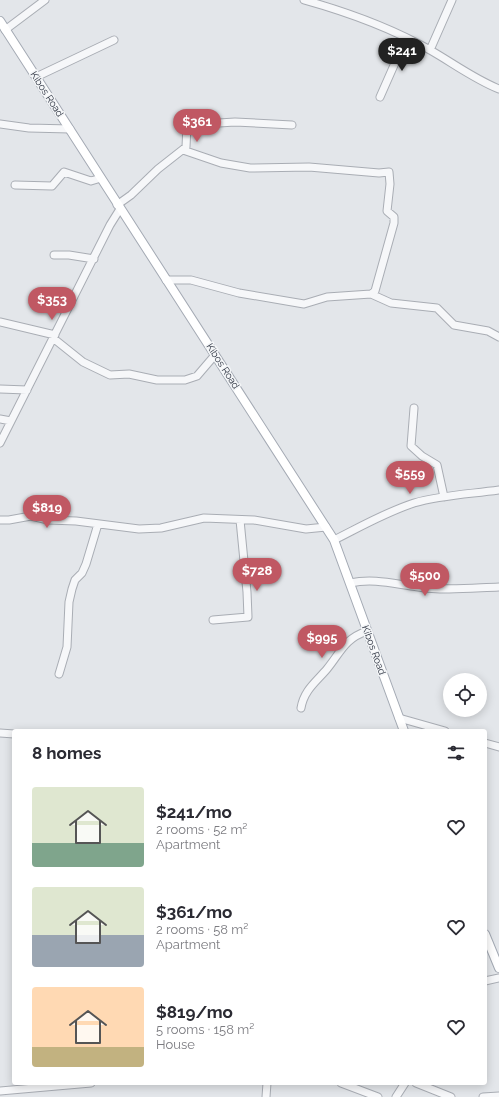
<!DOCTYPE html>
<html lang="en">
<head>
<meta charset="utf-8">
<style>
  :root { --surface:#fff; --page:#f2f2f3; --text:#2b2b33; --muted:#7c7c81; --accent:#c05863 }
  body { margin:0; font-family:Raleway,sans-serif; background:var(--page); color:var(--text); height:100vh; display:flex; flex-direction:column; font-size:15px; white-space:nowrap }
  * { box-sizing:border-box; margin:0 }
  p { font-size:13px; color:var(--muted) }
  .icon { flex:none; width:22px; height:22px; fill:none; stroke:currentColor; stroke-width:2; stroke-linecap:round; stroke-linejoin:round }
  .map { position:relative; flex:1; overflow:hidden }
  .panel { position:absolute; left:12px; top:729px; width:475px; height:356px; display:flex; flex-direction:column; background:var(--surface); border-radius:4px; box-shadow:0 2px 10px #0003 }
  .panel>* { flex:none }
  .controls { position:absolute; left:443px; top:673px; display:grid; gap:8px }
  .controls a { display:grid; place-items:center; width:44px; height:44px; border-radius:50%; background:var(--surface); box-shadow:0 2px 10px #0003; font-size:20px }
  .price { position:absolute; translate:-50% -34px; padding:0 9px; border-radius:14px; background:var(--accent); color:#fff; font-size:13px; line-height:26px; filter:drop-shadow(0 1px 2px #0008) }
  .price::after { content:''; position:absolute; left:50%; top:24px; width:12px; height:9px; margin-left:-6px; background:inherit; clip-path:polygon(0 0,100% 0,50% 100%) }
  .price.current { background:#222; color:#fff }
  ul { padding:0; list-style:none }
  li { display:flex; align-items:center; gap:12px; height:100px; padding:0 20px }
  li span { display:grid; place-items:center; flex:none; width:112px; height:80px; border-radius:4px; color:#555 }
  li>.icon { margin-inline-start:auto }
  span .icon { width:48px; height:48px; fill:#fffc; stroke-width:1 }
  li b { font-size:17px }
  h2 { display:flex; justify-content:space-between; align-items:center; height:48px; padding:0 20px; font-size:17px }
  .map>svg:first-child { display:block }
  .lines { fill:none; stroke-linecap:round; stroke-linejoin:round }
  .minor-casing { stroke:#a9adb4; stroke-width:9 }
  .major-casing { stroke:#a4aab4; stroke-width:10 }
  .minor { stroke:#f6f7f9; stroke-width:7 }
  .major { stroke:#fff; stroke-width:8 }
  .labels { text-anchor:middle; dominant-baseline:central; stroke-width:3; stroke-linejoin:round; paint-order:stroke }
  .street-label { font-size:10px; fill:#2d3340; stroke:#f3f5f7 }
</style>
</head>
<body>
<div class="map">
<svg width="499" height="1097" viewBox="0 0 499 1097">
  <rect width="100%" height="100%" fill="#e3e6ea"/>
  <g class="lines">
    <g class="minor-casing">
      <path id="minor" d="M304,0C347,12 391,28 430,50C453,63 474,79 499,89
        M5,30L45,0
        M430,50L452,0
        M36,77L114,40
        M380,97L406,38
        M0,124L29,128L70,129
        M183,150L221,163L250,168L309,167L379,173L389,172L390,184L387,211L394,217V223L375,291L371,294
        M15,185L52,186L64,172L91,181L101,178
        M117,205L131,195L158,169L186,147L187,125L235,122L292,125
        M54,255H69L94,259
        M166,280H191L239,293L304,304L327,297L371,294L391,303L437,308L454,325L488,331L499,337
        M0,322L55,335
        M53,338L83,362L110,375L129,374L157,380H185L197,376L215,355
        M0,389L27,390
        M414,408L411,446L422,456L437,465L444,497
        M0,419L11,421
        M0,443L110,225L120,209
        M0,520H9L31,516L48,520L76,521L139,529L161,528L204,518L254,520L306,529L326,527
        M334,540C360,527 386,512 414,503C442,495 471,494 499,490
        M350,583C374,578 394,584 418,587C444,591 472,588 499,587
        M213,620L248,617L247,592L240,520
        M59,674L67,647L69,602L72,589L75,580L82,573L86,564L98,524
        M301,708C304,690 316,682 327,669C341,652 344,639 367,631
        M399,718L445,731
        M0,733L14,734
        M485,743L499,747
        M485,981L499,978
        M341,1083L378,1097
        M416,1083L451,1097
        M0,1091L91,1083
        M266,1097L267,1083
        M396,1097L405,1083
        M483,1097L499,1096"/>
    </g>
    <g class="major-casing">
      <path id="major" d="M0,21L334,540L404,731
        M485,934L499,968"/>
    </g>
    <use href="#minor" class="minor"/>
    <use href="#major" class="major"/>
  </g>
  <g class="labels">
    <g class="street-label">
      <text transform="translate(47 94) rotate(57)">Kibos Road</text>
      <text transform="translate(223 366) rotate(57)">Kibos Road</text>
      <text transform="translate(374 650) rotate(70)">Kibos Road</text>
    </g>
  </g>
</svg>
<div class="controls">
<a><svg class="icon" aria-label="locate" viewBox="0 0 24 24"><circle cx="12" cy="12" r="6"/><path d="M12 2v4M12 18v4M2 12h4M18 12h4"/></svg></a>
</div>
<b class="price current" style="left:402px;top:72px">$241</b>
<b class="price" style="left:197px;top:143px">$361</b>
<b class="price" style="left:52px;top:321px">$353</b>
<b class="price" style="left:410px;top:495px">$559</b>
<b class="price" style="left:47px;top:529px">$819</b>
<b class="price" style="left:257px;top:592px">$728</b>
<b class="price" style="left:425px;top:597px">$500</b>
<b class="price" style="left:322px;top:659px">$995</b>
<section class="panel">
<h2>8 homes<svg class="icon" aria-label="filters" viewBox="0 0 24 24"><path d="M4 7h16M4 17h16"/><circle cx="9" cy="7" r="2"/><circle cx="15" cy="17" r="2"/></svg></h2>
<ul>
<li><span style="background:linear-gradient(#dfe7d0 70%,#7fa58c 0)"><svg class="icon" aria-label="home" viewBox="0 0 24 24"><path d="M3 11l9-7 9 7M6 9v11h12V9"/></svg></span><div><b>$241/mo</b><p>2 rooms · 52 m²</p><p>Apartment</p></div><svg class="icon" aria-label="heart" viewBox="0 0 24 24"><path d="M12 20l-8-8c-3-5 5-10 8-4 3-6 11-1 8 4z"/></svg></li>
<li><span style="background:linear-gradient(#dfe7d0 60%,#9aa5b1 0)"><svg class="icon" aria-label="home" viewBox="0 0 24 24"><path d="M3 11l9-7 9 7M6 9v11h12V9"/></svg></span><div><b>$361/mo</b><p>2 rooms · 58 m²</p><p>Apartment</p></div><svg class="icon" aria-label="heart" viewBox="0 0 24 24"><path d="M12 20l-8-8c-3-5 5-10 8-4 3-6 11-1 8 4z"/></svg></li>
<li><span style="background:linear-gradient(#ffd9b3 75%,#c2b280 0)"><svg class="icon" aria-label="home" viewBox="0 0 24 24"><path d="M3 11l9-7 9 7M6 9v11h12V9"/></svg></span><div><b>$819/mo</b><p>5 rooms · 158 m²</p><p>House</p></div><svg class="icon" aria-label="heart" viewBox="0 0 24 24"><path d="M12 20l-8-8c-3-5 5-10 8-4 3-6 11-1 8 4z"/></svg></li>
</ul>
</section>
</div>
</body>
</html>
